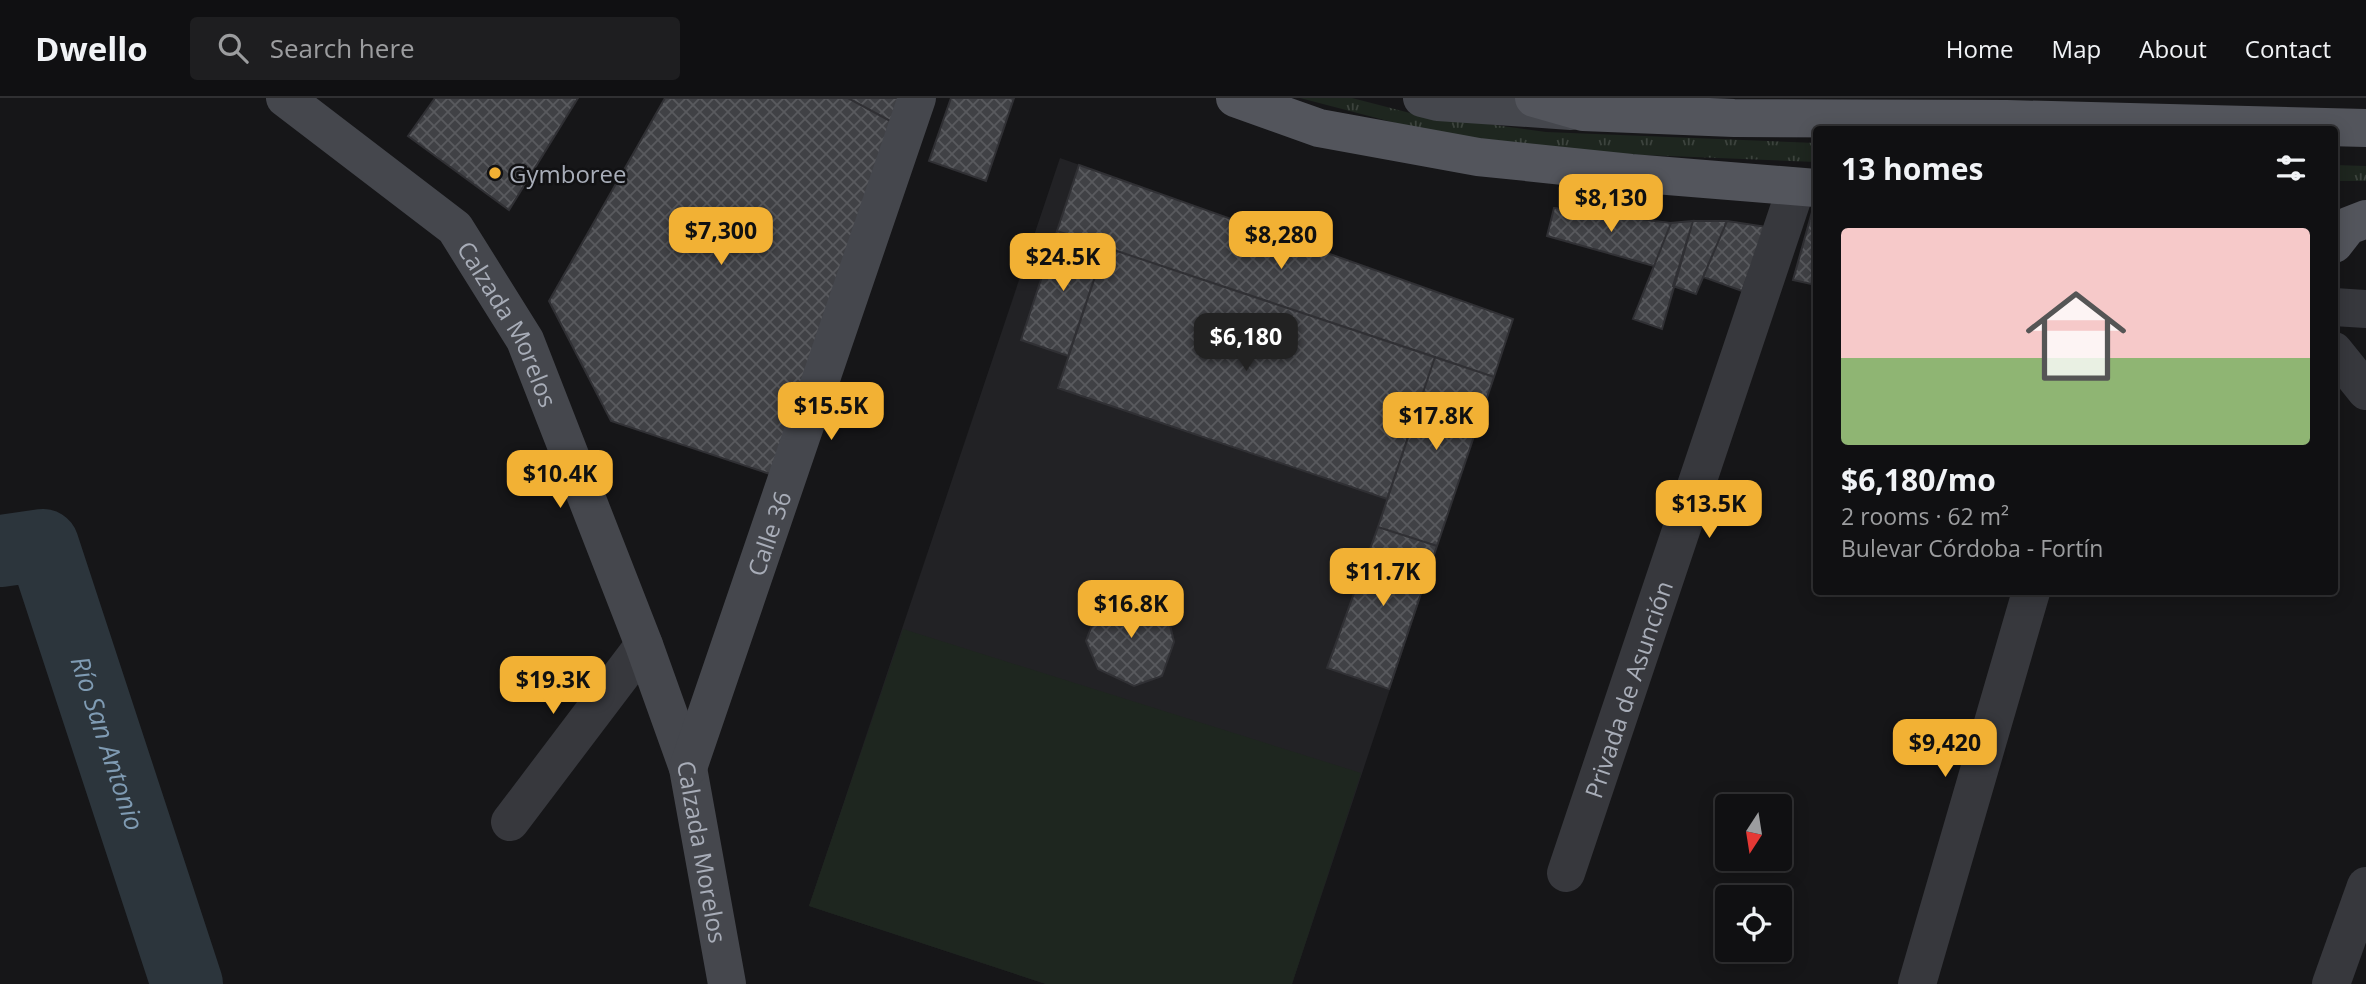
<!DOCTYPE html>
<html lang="en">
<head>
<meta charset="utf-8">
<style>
  :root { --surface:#101012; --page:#1e1e20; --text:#f1f3f6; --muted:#9c9d9f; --line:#303032; --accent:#f2b134 }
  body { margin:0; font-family:"Open Sans",sans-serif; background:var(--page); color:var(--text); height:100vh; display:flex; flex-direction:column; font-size:26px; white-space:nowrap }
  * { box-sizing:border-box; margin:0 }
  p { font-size:23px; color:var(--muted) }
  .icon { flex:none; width:38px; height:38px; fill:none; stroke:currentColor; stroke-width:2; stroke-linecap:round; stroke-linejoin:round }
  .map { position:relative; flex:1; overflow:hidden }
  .details { position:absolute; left:1813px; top:28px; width:525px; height:469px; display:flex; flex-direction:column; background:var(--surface); border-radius:7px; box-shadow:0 4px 18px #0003,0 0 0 2px var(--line) }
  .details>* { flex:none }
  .needle { width:46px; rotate:192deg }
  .tools { position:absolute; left:1715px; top:696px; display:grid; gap:14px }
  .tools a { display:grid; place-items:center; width:77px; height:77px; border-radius:7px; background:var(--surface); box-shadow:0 4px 18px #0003,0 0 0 2px var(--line); font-size:35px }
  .price { position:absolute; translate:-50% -60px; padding:0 16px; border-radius:14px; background:var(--accent); color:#111; font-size:23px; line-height:46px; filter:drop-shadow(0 2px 4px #0008) }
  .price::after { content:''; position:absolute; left:50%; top:42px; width:21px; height:16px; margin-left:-10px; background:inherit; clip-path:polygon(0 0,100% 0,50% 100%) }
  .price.active { background:#222; color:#fff }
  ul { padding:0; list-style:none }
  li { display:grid; align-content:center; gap:14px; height:371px; padding:0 28px }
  li span { display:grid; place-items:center; height:217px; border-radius:7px; color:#555 }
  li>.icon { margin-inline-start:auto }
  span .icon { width:126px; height:126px; fill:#fffc; stroke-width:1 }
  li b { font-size:30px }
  h2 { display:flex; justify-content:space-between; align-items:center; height:84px; padding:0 28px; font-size:30px }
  header { display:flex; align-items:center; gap:42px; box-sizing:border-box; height:98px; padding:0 35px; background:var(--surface); border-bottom:2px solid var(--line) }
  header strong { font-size:33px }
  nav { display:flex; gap:38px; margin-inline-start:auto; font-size:24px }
  .search { width:490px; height:63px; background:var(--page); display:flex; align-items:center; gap:18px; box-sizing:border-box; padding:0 24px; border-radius:7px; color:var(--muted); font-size:26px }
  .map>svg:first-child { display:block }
  .built { fill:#222225 }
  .grass { fill:url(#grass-tufts) }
  .pitch { fill:#1e261f }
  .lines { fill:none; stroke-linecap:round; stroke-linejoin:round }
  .river { stroke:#2c353c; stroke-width:72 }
  .building { fill:url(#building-cross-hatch); stroke:#303034; stroke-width:2 }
  .street { stroke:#37383d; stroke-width:38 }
  .secondary { stroke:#45474d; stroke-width:38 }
  .primary { stroke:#53555c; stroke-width:38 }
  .poi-dot { fill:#f2b134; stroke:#111113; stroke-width:2.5 }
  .labels { text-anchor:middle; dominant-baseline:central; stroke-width:5; stroke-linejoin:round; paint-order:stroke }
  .poi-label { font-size:24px; fill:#a8adb8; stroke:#111113; text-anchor:start }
  .street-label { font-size:24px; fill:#a8adb8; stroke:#111113 }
  .water-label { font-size:26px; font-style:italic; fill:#7f9bb3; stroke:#111113 }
</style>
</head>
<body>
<header>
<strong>Dwello</strong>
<div class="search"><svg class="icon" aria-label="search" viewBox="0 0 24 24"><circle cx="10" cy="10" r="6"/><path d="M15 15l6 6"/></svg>Search here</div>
<nav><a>Home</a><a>Map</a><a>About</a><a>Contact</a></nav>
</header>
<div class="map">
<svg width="2366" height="886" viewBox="0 0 2366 886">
  <defs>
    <pattern id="grass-tufts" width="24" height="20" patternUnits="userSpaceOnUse" patternTransform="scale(1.75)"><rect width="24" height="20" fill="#1e261f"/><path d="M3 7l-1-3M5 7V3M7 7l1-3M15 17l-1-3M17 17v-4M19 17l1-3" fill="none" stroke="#3c433d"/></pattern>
    <pattern id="building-cross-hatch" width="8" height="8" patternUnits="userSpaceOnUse" patternTransform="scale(1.75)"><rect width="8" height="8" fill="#404145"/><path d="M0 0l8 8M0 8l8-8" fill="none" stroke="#595a5e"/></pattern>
  </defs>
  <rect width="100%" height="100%" fill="#161618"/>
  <path class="built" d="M1060,60L1513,221L1292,886H1046L809,808Z"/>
  <path class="grass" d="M1300,0H1352L1414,16L1546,34L1816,45V64L1545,53L1411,29Z
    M2335,67L2366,68V83H2335Z"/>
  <path class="pitch" d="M903,531L1361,675L1292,886H1046L809,808Z"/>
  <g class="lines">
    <path class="river" id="s1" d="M0,453L43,447L187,886"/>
  </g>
  <path class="building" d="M435,0H578L509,112L408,38Z
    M665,0H848L894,25L773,377L611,323L549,203Z
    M848,0H901L894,25Z
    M951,0H1014L986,83L929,63Z
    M1079,67L1513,221L1494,279L1057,133Z
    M1554,110L1671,125L1654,168L1547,138Z
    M1812,114L1816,115V187L1793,182Z
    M1693,123H1727L1696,196L1673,188Z
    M1693,123L1662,231L1633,221L1671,125Z
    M1727,123L1767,129L1742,193L1703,179Z
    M1057,133L1105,149L1068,258L1021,242Z
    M1105,149L1435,259L1387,401L1058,290Z
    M1435,259L1494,279L1437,448L1378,429Z
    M1378,429L1437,448L1389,591L1327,570Z
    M1132,496L1166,510L1174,544L1162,578L1134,588L1098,571L1086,543L1098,511Z"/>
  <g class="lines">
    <g class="street">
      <path d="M2334,209L2366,211"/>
      <path d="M2334,253L2366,293"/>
      <path d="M510,724L644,547"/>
      <path id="s2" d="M1566,775L1796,90"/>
      <path d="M1917,886L2031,494"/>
      <path d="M2331,886L2366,788"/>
    </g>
    <g class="secondary">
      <path id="s3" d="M285,0L455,130L525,242L644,547L688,670L727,886"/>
      <path d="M1422,0L1438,4L1571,13"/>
      <path id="s4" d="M688,670L917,0"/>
    </g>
    <path class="primary" d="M1235,0L1319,30L1478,59L1631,75L1816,90
      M1534,0L1583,14L1734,20L2007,21L2366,30
      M2334,146L2348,128L2366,121"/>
  </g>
  <circle class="poi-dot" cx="495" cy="75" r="7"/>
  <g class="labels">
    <g class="poi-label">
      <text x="509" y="75">Gymboree</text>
    </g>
    <g class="street-label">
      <text stroke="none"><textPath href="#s3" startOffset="324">Calzada Morelos</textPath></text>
      <text stroke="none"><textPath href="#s4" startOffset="248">Calle 36</textPath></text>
      <text stroke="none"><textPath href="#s2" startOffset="194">Privada de Asunción</textPath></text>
      <text stroke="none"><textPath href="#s3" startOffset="889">Calzada Morelos</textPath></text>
    </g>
    <g class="water-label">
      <text stroke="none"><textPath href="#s1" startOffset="252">Río San Antonio</textPath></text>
    </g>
  </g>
</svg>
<div class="tools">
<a><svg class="needle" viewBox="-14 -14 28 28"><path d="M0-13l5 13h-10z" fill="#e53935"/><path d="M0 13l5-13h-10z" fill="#9c9d9f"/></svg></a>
<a><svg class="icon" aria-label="locate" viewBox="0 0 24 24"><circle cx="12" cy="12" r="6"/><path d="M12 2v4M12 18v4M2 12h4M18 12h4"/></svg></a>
</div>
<b class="price" style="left:1611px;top:136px">$8,130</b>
<b class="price" style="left:721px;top:169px">$7,300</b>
<b class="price" style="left:1281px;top:173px">$8,280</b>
<b class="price" style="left:1063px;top:195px">$24.5K</b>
<b class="price active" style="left:1246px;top:275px">$6,180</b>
<b class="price" style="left:831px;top:344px">$15.5K</b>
<b class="price" style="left:1436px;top:354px">$17.8K</b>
<b class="price" style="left:560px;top:412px">$10.4K</b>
<b class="price" style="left:1709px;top:442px">$13.5K</b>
<b class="price" style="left:1383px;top:510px">$11.7K</b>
<b class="price" style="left:1131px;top:542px">$16.8K</b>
<b class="price" style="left:553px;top:618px">$19.3K</b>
<b class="price" style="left:1945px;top:681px">$9,420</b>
<section class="details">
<h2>13 homes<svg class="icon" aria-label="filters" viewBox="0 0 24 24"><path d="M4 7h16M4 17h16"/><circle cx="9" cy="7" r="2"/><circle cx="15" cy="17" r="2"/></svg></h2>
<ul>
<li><span style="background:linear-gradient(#f6c9c9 60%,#8fb573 0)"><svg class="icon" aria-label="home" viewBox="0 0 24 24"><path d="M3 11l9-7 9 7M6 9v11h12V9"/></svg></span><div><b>$6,180/mo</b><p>2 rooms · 62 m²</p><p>Bulevar Córdoba - Fortín</p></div></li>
</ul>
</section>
</div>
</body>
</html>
